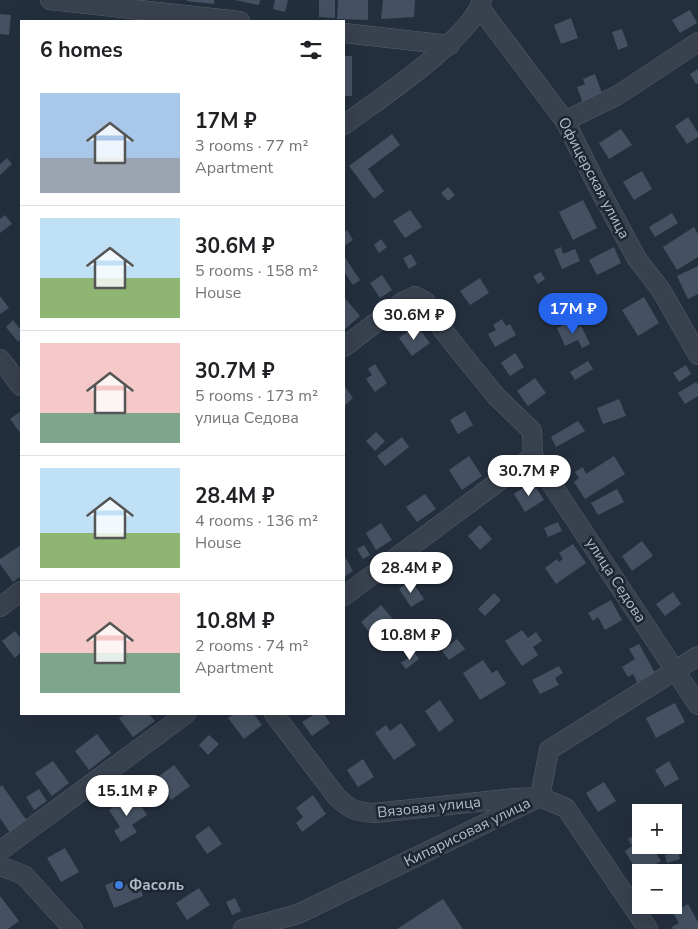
<!DOCTYPE html>
<html lang="en">
<head>
<meta charset="utf-8">
<style>
  :root { --surface:#fff; --page:#f2f2f2; --text:#202124; --muted:#757577; --line:#e0e0e0; --accent:#2563eb }
  body { margin:0; font-family:"Nunito Sans",sans-serif; background:var(--page); color:var(--text); height:100vh; display:flex; flex-direction:column; font-size:19px; white-space:nowrap }
  * { box-sizing:border-box; margin:0 }
  p { font-size:16px; color:var(--muted) }
  .icon { flex:none; width:28px; height:28px; fill:none; stroke:currentColor; stroke-width:2; stroke-linecap:round; stroke-linejoin:round }
  .map { position:relative; flex:1; overflow:hidden }
  .sheet { position:absolute; left:20px; top:20px; width:325px; height:695px; display:flex; flex-direction:column; background:var(--surface); border-radius:0px; box-shadow:0 5px 20px #0002 }
  .sheet>* { flex:none }
  .fabs { position:absolute; left:632px; top:804px; display:grid; gap:10px }
  .fabs a { display:grid; place-items:center; width:50px; height:50px; border-radius:0px; background:var(--surface); box-shadow:0 5px 20px #0002; font-size:25px }
  .price { position:absolute; translate:-50% -42px; padding:0 11px; border-radius:18px; background:#fff; color:#222; font-size:16px; line-height:32px; filter:drop-shadow(0 1px 2px #0008) }
  .price::after { content:''; position:absolute; left:50%; top:30px; width:15px; height:11px; margin-left:-8px; background:inherit; clip-path:polygon(0 0,100% 0,50% 100%) }
  .price.on { background:var(--accent); color:#fff }
  ul { padding:0; list-style:none }
  li { display:flex; align-items:center; gap:15px; height:125px; padding:0 20px }
  li+li { border-top:1px solid var(--line) }
  li span { display:grid; place-items:center; flex:none; width:140px; height:100px; border-radius:0px; color:#555 }
  li>.icon { margin-inline-start:auto }
  span .icon { width:60px; height:60px; fill:#fffc; stroke-width:1 }
  li b { font-size:21px }
  h2 { display:flex; justify-content:space-between; align-items:center; height:60px; padding:0 20px; font-size:21px }
  .map>svg:first-child { display:block }
  .building { fill:#455162 }
  .lines { fill:none; stroke-linecap:round; stroke-linejoin:round }
  .minor-casing { stroke:#565f6c; stroke-width:20 }
  .minor { stroke:#38414e; stroke-width:19 }
  .shop-dot { fill:#3f7fe0; stroke:#1d2633; stroke-width:2 }
  .labels { text-anchor:middle; dominant-baseline:central; stroke-width:5; stroke-linejoin:round; paint-order:stroke }
  .street-label { font-size:15px; fill:#b4bcc9; stroke:#1d2633 }
  .poi-label { font-size:15px; font-weight:bold; fill:#b4bcc9; stroke:#1d2633; text-anchor:start }
</style>
</head>
<body>
<div class="map">
<svg width="698" height="929" viewBox="0 0 698 929">
  <rect width="100%" height="100%" fill="#242f3e"/>
  <path class="building" d="M187,0H214V4L187,1Z
    M235,0H260L259,5Z
    M275,0H288L285,12L273,9Z
    M319,0H335V18L319,17Z
    M338,0H368V20L337,19Z
    M383,0H415L414,17L381,19Z
    M690,10L697,23L680,33L672,20Z
    M0,14L11,15L9,35L0,34Z
    M571,18L578,38L561,44L554,25Z
    M622,29L628,46L618,50L612,32Z
    M344,56H352V96H344Z
    M698,69V83L696,84L690,74Z
    M595,74L603,96L583,103L577,87L585,84L583,79Z
    M688,117L698,133V137L687,144L675,126Z
    M621,129L632,145L609,159L599,143Z
    M392,134L400,145L368,169L384,191L374,199L349,166Z
    M7,158L12,164L0,175V164Z
    M642,171L652,189L634,200L623,182Z
    M448,187L455,195L448,201L441,193Z
    M583,200L597,228L573,240L559,212Z
    M410,210L422,227L405,238L393,221Z
    M672,213L678,223L655,237L649,227Z
    M5,215L12,224L0,233V219Z
    M694,227L698,234V257L677,270L663,247Z
    M347,230L353,240L344,246V232Z
    M381,239L387,247L379,253L374,245Z
    M561,247L563,254L575,249L580,261L562,269L554,250Z
    M614,247L621,263L597,275L589,260Z
    M411,254L417,264L409,269L403,258Z
    M344,256L360,280L353,285L344,272Z
    M698,266V294L688,299L677,276Z
    M541,272L545,279L538,284L533,276Z
    M382,275L392,290L380,298L370,283Z
    M480,278L489,293L470,305L460,291Z
    M0,296L9,308L0,314Z
    M344,297L360,316L344,330Z
    M644,297L659,323L638,336L622,310Z
    M502,319L506,326L510,324L516,335L495,347L488,334L496,330L493,325Z
    M13,320L21,330V339L18,342L6,327Z
    M568,323L572,330L581,326L590,344L582,348L578,340L565,346L557,328Z
    M416,325L430,343L412,356L399,338Z
    M515,353L524,367L510,376L501,363Z
    M588,361L593,369L575,380L570,372Z
    M375,364L387,383L375,392L366,379L372,375L368,369Z
    M686,365L691,374L679,382L673,373Z
    M535,378L546,393L528,406L517,391Z
    M696,382L698,385V396L685,404L678,393Z
    M344,385L353,398L344,406Z
    M619,399L626,416L603,424L597,408Z
    M21,411V434L10,419Z
    M465,411L473,425L458,434L450,420Z
    M578,421L585,431L556,447L551,437Z
    M376,432L385,441L375,451L366,441Z
    M402,437L409,447L385,466L377,456Z
    M469,456L482,476L462,490L449,470Z
    M614,456L625,474L585,499L574,482L579,478L575,472L583,467L586,474Z
    M532,482L544,500L525,512L514,494Z
    M617,489L624,502L598,515L591,503Z
    M425,494L436,509L417,522L406,507Z
    M558,522L562,531L548,537L544,528Z
    M381,523L392,540L376,550L366,533Z
    M480,525L492,539L480,550L468,536Z
    M642,541L653,556L632,571L622,556Z
    M573,544L586,563L556,584L545,568L557,559L559,562L563,559L559,553Z
    M21,545V576L13,582L0,564V559Z
    M364,545L370,555L363,559L357,549Z
    M344,555L353,571L344,577Z
    M440,556L451,574L441,581L429,563Z
    M411,580L424,599L411,607L399,589Z
    M673,592L681,604L665,616L656,604Z
    M494,593L501,600L485,616L478,609Z
    M611,600L622,620L605,630L598,617L593,621L588,613Z
    M381,605L398,625L387,635L384,632L375,639L361,622Z
    M522,630L528,638L536,632L542,641L533,647L538,655L522,666L505,641Z
    M15,631L21,639V652L15,658L2,641Z
    M457,639L465,649L449,660L442,651Z
    M639,644L655,673L637,682L633,674L628,677L622,667L635,659L629,649Z
    M415,653L419,659L406,669L401,663Z
    M483,660L492,673L497,670L506,684L480,700L463,673Z
    M559,666L563,673L555,678L559,685L540,694L532,680Z
    M440,700L454,721L439,732L425,711Z
    M675,703L685,722L656,738L646,718Z
    M125,714H149L155,721L133,737L119,718Z
    M234,714H254L262,725L244,739L228,718Z
    M315,714H324L330,723L312,736L302,722Z
    M401,723L416,745L394,760L375,733L386,725L390,731Z
    M97,734L111,753L89,770L75,751Z
    M209,735L219,744L208,755L199,745Z
    M363,759L374,777L358,787L347,770Z
    M53,761L69,783L52,796L35,773Z
    M669,761L679,779L665,787L655,770Z
    M174,765L190,786L171,800L164,791L152,800L147,793L157,785L154,780Z
    M604,782L616,801L598,812L586,793Z
    M2,785L27,821L10,833L0,818V787Z
    M39,789L47,801L34,810L26,797Z
    M133,794L147,815L132,825L137,832L121,842L114,831L120,827L109,810Z
    M313,795L326,814L302,832L296,823L303,817L296,808Z
    M209,826L222,844L207,854L195,836Z
    M641,831V845H651L661,861L639,875L625,851L632,846L628,839Z
    M65,848L79,872L61,882L47,858Z
    M678,851L680,859L667,863L665,855Z
    M121,879L123,886L137,880L143,896L114,908L105,885Z
    M199,888L210,905L187,920L176,903Z
    M0,896L19,921L8,929H0Z
    M235,898L241,911L232,915L226,902Z
    M443,899L463,929H397Z
    M688,904L698,922V929H673L672,927L679,923L673,913Z"/>
  <g class="lines">
    <g class="minor-casing">
      <path id="minor" d="M50,0L240,21
        M480,8L565,121L597,185L637,259L661,290L698,355
        M344,33L450,45
        M565,121L618,95L698,42
        M344,125C376,101 473,37 482,0
        M344,347L404,301L415,296L426,302L442,329L465,358L496,396L532,431L533,456
        M0,359L21,386
        M533,456L698,705
        M344,596L533,456
        M0,607L21,591
        M274,714L336,796C350,810 356,812 375,813L515,798L540,797L566,808L648,929
        M0,851L186,714
        M0,867H3L24,875L73,929
        M243,929L298,914L540,797L549,750L698,656"/>
    </g>
    <use href="#minor" class="minor"/>
  </g>
  <circle class="shop-dot" cx="119" cy="885" r="5"/>
  <g class="labels">
    <g class="street-label">
      <text transform="translate(594 178) rotate(62)">Офицерская улица</text>
      <text transform="translate(616 580) rotate(57)">улица Седова</text>
      <text transform="translate(429 807) rotate(-6)">Вязовая улица</text>
      <text transform="translate(467 832) rotate(-26)">Кипарисовая улица</text>
    </g>
    <g class="poi-label">
      <text x="129" y="885">Фасоль</text>
    </g>
  </g>
</svg>
<div class="fabs">
<a>+</a>
<a>−</a>
</div>
<b class="price on" style="left:573px;top:335px">17M ₽</b>
<b class="price" style="left:414px;top:341px">30.6M ₽</b>
<b class="price" style="left:529px;top:497px">30.7M ₽</b>
<b class="price" style="left:411px;top:594px">28.4M ₽</b>
<b class="price" style="left:410px;top:661px">10.8M ₽</b>
<b class="price" style="left:127px;top:817px">15.1M ₽</b>
<section class="sheet">
<h2>6 homes<svg class="icon" aria-label="filters" viewBox="0 0 24 24"><path d="M4 7h16M4 17h16"/><circle cx="9" cy="7" r="2"/><circle cx="15" cy="17" r="2"/></svg></h2>
<ul>
<li><span style="background:linear-gradient(#a9c7e8 65%,#9aa5b1 0)"><svg class="icon" aria-label="home" viewBox="0 0 24 24"><path d="M3 11l9-7 9 7M6 9v11h12V9"/></svg></span><div><b>17M ₽</b><p>3 rooms · 77 m²</p><p>Apartment</p></div></li>
<li><span style="background:linear-gradient(#bfe0f5 60%,#8fb573 0)"><svg class="icon" aria-label="home" viewBox="0 0 24 24"><path d="M3 11l9-7 9 7M6 9v11h12V9"/></svg></span><div><b>30.6M ₽</b><p>5 rooms · 158 m²</p><p>House</p></div></li>
<li><span style="background:linear-gradient(#f6c9c9 70%,#7fa58c 0)"><svg class="icon" aria-label="home" viewBox="0 0 24 24"><path d="M3 11l9-7 9 7M6 9v11h12V9"/></svg></span><div><b>30.7M ₽</b><p>5 rooms · 173 m²</p><p>улица Седова</p></div></li>
<li><span style="background:linear-gradient(#bfe0f5 65%,#8fb573 0)"><svg class="icon" aria-label="home" viewBox="0 0 24 24"><path d="M3 11l9-7 9 7M6 9v11h12V9"/></svg></span><div><b>28.4M ₽</b><p>4 rooms · 136 m²</p><p>House</p></div></li>
<li><span style="background:linear-gradient(#f6c9c9 60%,#7fa58c 0)"><svg class="icon" aria-label="home" viewBox="0 0 24 24"><path d="M3 11l9-7 9 7M6 9v11h12V9"/></svg></span><div><b>10.8M ₽</b><p>2 rooms · 74 m²</p><p>Apartment</p></div></li>
</ul>
</section>
</div>
</body>
</html>
